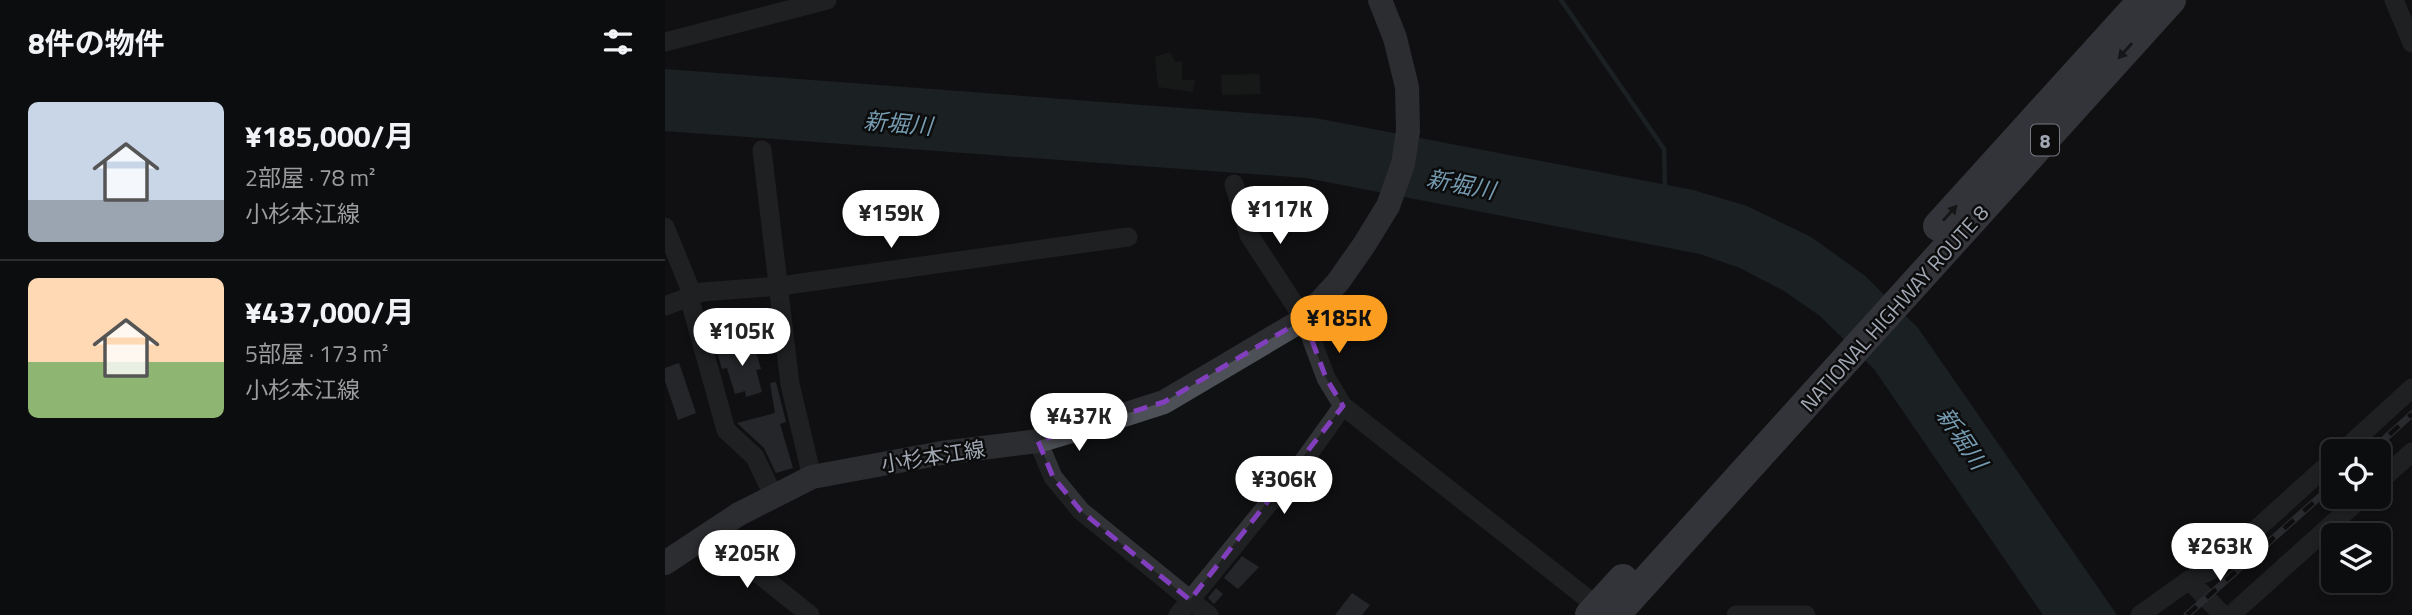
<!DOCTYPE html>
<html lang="ja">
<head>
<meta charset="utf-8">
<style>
  :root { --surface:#0c0d0e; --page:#151617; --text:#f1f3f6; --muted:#9a9c9e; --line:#2c2d2e; --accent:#fb9d20 }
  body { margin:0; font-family:"Titillium Web","Noto Sans JP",sans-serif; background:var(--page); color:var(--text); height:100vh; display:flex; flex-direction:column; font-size:26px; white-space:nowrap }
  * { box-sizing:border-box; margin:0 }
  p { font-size:23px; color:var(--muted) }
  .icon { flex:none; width:38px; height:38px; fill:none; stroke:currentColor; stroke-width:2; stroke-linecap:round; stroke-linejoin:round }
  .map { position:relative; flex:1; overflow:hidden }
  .panel { display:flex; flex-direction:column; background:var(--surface); width:665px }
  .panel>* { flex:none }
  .fabs { position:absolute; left:1656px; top:439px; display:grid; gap:14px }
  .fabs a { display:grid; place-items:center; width:70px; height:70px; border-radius:10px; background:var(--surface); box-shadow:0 4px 10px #0003,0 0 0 2px var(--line); font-size:35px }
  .price { position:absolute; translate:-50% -60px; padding:0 16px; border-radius:24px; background:#fff; color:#222; font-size:23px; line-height:46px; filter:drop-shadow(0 2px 4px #0008) }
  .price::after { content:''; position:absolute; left:50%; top:42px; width:21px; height:16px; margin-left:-10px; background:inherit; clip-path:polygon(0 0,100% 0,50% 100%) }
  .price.active { background:var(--accent); color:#111 }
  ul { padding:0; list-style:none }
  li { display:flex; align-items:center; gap:21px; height:175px; padding:0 28px }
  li+li { border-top:2px solid var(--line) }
  li span { display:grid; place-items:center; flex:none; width:196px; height:140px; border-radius:10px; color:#555 }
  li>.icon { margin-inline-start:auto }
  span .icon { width:84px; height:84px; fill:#fffc; stroke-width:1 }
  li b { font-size:30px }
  h2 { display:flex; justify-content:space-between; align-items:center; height:84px; padding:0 28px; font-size:30px }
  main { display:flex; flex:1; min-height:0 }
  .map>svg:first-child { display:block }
  .green { fill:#1d251d }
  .water { fill:#283338 }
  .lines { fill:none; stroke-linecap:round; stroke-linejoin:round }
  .stream { stroke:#283338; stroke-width:4.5 }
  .building { fill:#3f4145 }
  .minor { stroke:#313337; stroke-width:19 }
  .major { stroke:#4d5056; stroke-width:24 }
  .highway { stroke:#5d6168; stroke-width:30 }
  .rail-casing { stroke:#484b50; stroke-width:7 }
  .rail { stroke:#0c0c0d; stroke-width:4.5; stroke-dasharray:13; stroke-linecap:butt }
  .oneway { fill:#1c1d1f }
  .marked { fill:none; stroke:#813fbd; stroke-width:5; stroke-dasharray:14 9; stroke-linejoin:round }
  .labels { text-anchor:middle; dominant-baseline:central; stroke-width:5; stroke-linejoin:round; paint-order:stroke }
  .shield { fill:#0c0c0d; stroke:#747982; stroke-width:2 }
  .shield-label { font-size:19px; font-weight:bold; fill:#a1a8b4 }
  .street-label { font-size:21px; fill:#a1a8b4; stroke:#0c0c0d }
  .water-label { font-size:23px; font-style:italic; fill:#759bb1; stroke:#0c0c0d }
</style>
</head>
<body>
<main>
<section class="panel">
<h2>8件の物件<svg class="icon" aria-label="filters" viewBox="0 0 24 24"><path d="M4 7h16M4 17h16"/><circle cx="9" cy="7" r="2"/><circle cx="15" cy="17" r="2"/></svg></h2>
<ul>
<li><span style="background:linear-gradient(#c9d6e8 70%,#9aa5b1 0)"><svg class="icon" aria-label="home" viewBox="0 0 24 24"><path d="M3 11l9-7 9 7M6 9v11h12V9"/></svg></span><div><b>¥185,000/月</b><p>2部屋 · 78 m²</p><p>小杉本江線</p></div></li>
<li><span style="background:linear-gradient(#ffd9b3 60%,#8fb573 0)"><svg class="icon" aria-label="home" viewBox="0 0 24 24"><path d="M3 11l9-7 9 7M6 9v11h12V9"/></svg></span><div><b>¥437,000/月</b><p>5部屋 · 173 m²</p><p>小杉本江線</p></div></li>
</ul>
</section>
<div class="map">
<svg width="1747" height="615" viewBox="0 0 1747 615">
  <rect width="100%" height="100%" fill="#101112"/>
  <path class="green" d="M505,52L510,62L517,61V80H530L528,92L493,87L490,57Z
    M594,74L596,94L557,95L556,75Z"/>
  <path class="water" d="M0,69L650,118L1028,190L1082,206L1146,237L1199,275L1253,328L1452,615H1378L1209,369L1155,316L1119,291L1075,268L1035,254L641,178L0,131Z"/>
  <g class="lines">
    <path class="stream" d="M896,0L999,149L1000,189"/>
  </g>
  <path class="building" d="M107,334L108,347L90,349L89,337Z
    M88,342L96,369L91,370L97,392L81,397L80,391L70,394L62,368L57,369L51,349L62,346L63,349Z
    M14,363L31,413L13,420L0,381V368Z
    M111,382L121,422L115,424L128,468L111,473L99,448L72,423L110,413L105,383Z
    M577,556L594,567L573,589L559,578Z
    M551,588L558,594L549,604L543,598Z
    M687,593L705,605L697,615H670Z"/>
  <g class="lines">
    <path class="minor" d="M1729,0L1747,43
      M0,42L162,0
      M97,150L125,384L147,477
      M569,184L584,235L639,319L661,378L678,406L933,607
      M0,227L28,296
      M24,297L61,430L90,457L108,495
      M0,306L37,292L115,286L463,237
      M373,441L388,477L416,511L544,615
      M1677,452L1747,388
      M1713,483L1747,452
      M44,534L145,615
      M1524,580L1558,615
      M513,615L640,459L678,406
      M1071,615H1141
      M1475,615L1524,580L1545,571L1668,460
      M1566,615L1697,497"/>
    <path class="major" d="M0,563L74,514L147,477L277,453L373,441L440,421L499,402L639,319L673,282L699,245L723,206L738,164L743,131L742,87L730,38L715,0"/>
    <path class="highway" d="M1273,226L1478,0
      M925,615L958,579
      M950,615L1506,0"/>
    <g class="rail-casing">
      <path id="rail" d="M1705,452L1747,414
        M1522,615L1668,485"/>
    </g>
    <use href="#rail" class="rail"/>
  </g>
  <defs><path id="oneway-solid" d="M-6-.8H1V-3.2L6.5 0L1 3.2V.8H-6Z" transform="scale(1.75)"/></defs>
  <g class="oneway">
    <use href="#oneway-solid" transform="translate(1460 51) rotate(132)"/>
    <use href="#oneway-solid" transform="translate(1285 213) rotate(-48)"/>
  </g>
  <path d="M0 0H1747V615H0ZM639,319L661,378L678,406L525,600L416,511L388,477L373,441L499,402Z" fill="#101112" fill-opacity=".55" fill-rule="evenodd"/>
  <path class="marked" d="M639,319L661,378L678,406L525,600L416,511L388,477L373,441L499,402Z"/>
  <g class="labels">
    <rect class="shield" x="1366" y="124.5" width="28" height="31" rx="5"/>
    <g class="shield-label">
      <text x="1380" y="140">8</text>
    </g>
    <g class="street-label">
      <text transform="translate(1229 308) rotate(-48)">NATIONAL HIGHWAY ROUTE 8</text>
      <text transform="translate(268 456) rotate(-9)">小杉本江線</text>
    </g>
    <g class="water-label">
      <text transform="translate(233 123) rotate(5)">新堀川</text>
      <text transform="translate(796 184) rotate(11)">新堀川</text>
      <text transform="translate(1297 438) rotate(56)">新堀川</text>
    </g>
  </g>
</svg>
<div class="fabs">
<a><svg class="icon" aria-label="locate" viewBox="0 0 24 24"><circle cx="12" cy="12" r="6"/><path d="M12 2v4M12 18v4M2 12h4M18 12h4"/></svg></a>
<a><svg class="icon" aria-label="layers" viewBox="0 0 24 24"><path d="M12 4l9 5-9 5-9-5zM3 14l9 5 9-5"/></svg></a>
</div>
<b class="price" style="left:615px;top:246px">¥117K</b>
<b class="price" style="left:226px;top:250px">¥159K</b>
<b class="price active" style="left:674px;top:355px">¥185K</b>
<b class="price" style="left:77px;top:368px">¥105K</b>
<b class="price" style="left:414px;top:453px">¥437K</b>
<b class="price" style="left:619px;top:516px">¥306K</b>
<b class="price" style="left:1555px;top:583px">¥263K</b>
<b class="price" style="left:82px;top:590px">¥205K</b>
</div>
</main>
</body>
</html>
